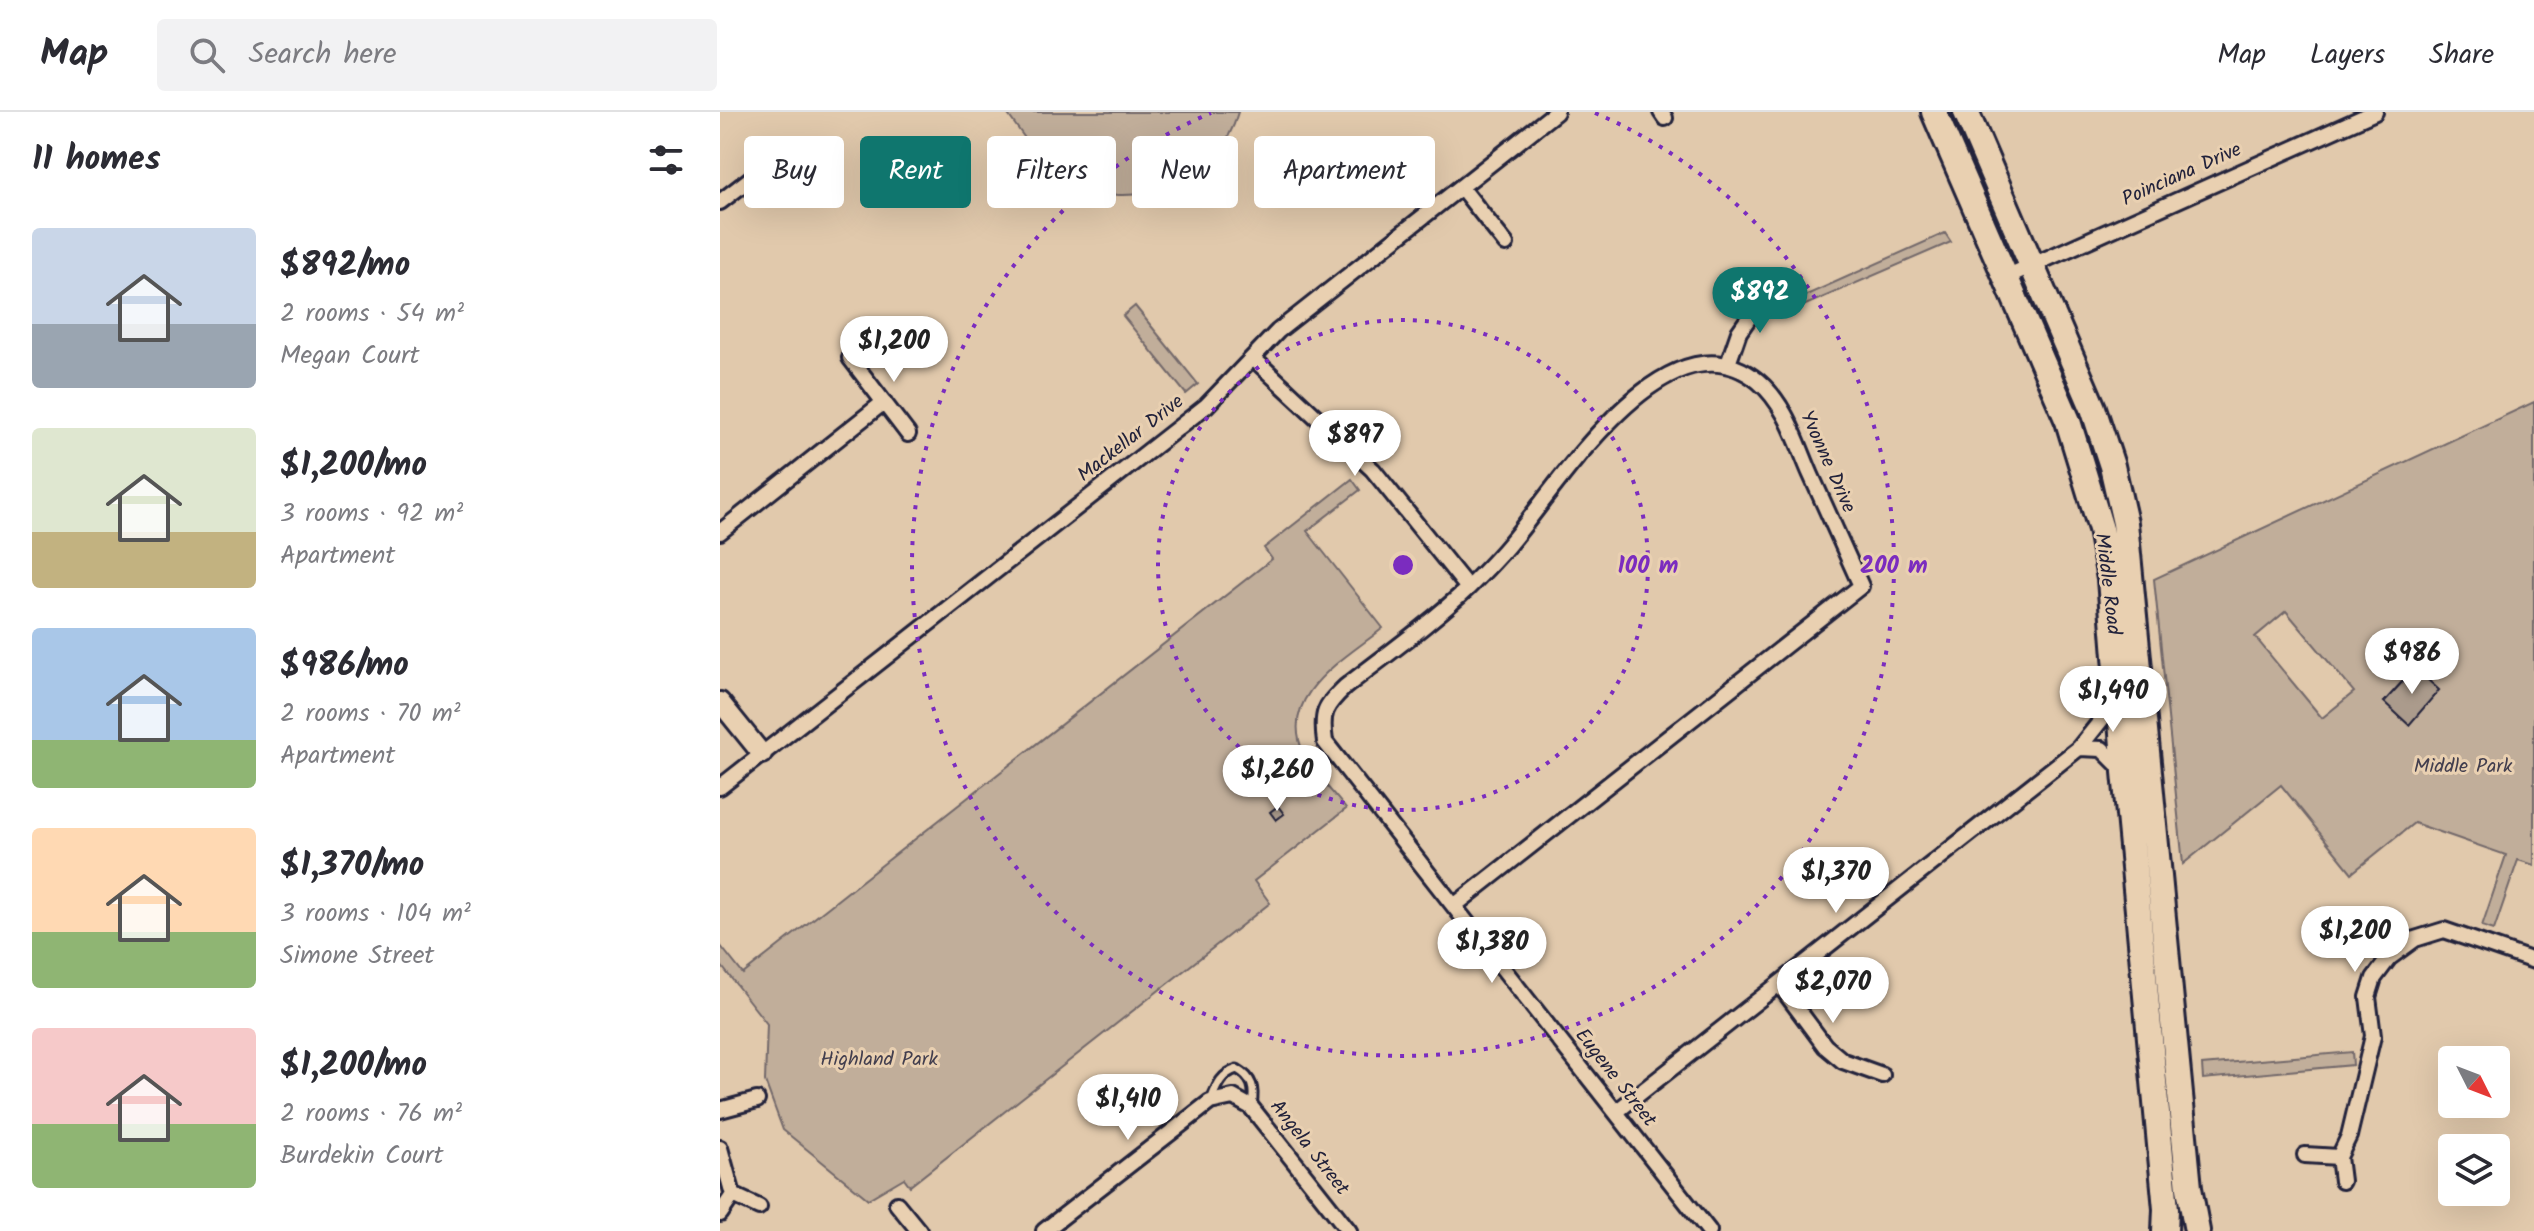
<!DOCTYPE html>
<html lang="en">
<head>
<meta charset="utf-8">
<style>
  :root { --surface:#fff; --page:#f2f2f3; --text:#2b2b33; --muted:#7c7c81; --line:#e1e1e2; --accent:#0f766e }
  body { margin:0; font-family:Kalam,sans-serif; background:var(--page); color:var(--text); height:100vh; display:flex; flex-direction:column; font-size:30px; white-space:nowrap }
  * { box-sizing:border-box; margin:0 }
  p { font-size:26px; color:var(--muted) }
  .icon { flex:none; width:44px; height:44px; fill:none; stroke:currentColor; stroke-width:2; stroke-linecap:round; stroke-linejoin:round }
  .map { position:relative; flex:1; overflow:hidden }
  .side { display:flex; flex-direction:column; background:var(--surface); width:720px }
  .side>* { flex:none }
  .guide { position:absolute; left:24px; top:24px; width:760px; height:72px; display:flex; gap:16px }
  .needle { width:52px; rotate:132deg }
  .tools { position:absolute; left:1718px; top:934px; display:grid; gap:16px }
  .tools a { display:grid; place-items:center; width:72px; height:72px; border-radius:8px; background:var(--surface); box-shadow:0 8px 32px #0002; font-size:40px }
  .price { position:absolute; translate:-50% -68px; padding:0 18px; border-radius:28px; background:#fff; color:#222; font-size:26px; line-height:52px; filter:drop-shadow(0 2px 4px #0008) }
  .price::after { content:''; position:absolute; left:50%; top:48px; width:24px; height:18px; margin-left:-12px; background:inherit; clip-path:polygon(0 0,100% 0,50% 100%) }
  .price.selected { background:var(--accent); color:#fff }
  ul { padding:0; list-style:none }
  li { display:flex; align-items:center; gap:24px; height:200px; padding:0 32px }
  li span { display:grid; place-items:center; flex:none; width:224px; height:160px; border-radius:8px; color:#555 }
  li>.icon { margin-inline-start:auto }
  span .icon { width:96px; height:96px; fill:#fffc; stroke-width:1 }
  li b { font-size:34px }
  h2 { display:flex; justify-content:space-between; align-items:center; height:96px; padding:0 32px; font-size:34px }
  .pill { padding:0 28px; border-radius:8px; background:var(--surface); box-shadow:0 8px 32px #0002; font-size:28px; line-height:72px }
  .pill.selected { background:var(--accent); color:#fff }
  header { display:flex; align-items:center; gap:48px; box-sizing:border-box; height:112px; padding:0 40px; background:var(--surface); border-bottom:2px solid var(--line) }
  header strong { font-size:38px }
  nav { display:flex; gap:44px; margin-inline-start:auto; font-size:28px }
  .search { width:560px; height:72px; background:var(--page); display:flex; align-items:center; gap:20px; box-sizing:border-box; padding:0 28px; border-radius:8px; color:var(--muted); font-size:30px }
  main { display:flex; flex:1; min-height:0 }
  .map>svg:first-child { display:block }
  .green { fill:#c1ae9a; stroke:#72686a; stroke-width:2; fill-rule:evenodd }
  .building { fill:#ab9b8c; stroke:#22223b; stroke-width:2 }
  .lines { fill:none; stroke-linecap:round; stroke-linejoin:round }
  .service-casing { stroke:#22223b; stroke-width:13 }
  .minor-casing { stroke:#22223b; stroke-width:20 }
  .tertiary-casing { stroke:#22223b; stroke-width:24 }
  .primary-casing { stroke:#22223b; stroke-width:30 }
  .service { stroke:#e9d0b1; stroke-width:7 }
  .minor { stroke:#e9d0b1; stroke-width:14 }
  .tertiary { stroke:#e9d0b1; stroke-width:18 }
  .primary { stroke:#e9d0b1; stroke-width:24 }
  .ring { fill:none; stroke:#7b2cbf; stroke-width:4; stroke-dasharray:4 8 }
  .labels { text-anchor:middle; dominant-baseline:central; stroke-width:6; stroke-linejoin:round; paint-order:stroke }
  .street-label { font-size:20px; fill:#22223b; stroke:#e9d0b1 }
  .park-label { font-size:20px; fill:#423e4e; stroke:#e9d0b1 }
  .centre { fill:#7b2cbf; stroke:#e9d0b1; stroke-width:4 }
  .ring-label { font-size:24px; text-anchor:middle; font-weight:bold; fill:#7b2cbf; stroke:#e9d0b1; stroke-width:6; stroke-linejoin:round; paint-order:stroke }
</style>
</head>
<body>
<header>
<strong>Map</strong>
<div class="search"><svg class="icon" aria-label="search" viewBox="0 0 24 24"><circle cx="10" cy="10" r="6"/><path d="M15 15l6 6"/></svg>Search here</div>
<nav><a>Map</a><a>Layers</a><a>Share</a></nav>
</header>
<main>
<section class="side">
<h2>11 homes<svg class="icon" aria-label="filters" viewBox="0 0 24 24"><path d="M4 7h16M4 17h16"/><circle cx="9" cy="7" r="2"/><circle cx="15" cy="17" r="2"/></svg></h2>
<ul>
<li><span style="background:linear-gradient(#c9d6e8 60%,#9aa5b1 0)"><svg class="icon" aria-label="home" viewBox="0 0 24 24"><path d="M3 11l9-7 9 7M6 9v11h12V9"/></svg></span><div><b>$892/mo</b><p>2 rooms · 54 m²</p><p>Megan Court</p></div></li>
<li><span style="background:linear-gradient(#dfe7d0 65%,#c2b280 0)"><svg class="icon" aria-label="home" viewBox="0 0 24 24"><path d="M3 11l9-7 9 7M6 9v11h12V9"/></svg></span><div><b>$1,200/mo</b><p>3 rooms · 92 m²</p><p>Apartment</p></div></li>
<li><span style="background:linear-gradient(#a9c7e8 70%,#8fb573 0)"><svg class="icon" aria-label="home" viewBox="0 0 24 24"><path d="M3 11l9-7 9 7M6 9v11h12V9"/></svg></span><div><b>$986/mo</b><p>2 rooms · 70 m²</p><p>Apartment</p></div></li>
<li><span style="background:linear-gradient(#ffd9b3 65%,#8fb573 0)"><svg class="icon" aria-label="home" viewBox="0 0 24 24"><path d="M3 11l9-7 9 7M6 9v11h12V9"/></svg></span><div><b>$1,370/mo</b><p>3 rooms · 104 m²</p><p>Simone Street</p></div></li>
<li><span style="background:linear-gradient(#f6c9c9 60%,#8fb573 0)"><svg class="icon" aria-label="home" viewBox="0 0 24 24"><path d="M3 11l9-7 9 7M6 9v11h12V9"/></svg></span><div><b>$1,200/mo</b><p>2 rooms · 76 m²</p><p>Burdekin Court</p></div></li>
</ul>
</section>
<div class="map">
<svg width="1814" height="1119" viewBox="0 0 1814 1119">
  <rect width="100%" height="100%" fill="#e1c9ac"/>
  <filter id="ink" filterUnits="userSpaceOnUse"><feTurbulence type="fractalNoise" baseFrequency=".0125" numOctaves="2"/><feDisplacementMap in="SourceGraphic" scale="16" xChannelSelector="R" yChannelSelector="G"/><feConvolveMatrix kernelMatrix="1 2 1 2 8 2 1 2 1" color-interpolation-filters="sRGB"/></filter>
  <g filter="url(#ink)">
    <path class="green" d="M286,0H518C500,71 410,104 348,69C321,53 304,24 286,0Z
      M1225,121L1231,130L1067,201L1073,189Z
      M415,194L478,272L466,282L403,204Z
      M1814,290V753L1798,748L1774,818L1762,814L1786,743L1694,711L1632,761L1561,673L1463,752L1434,467ZM1566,499L1634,580L1602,606L1535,525ZM1694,556L1719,578L1688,612L1664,590Z
      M632,367L640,378L587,419L663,516C625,547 556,583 584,642C593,661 613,680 626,697L534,769L550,791L190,1074L184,1066L148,1087L63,1018L45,969L47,912L0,852V833L23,862L552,447L544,436Z
      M1632,940L1633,953L1483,967L1482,953Z"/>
    <path class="building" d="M1695,556L1719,578L1689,613L1664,590Z
      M558,694L564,702L556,708L550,700Z"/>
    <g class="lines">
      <g class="service-casing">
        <path id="service" d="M491,988C497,973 501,962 517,957C533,966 535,977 532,994"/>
      </g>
      <g class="minor-casing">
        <path id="minor" d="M941,0L945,6
          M741,75L786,132
          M0,90L30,67
          M1286,165L1655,0
          M130,246L188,322
          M533,246L653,358L748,476
          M1008,252L1019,220L1046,181
          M0,420L164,290
          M1359,636L1382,637L1405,660
          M0,675L486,294L558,219L836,0
          M734,794L1141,474C1124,437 1108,400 1091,363C1077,331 1066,292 1038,269C947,195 838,375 790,431C777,447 762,462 748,476C710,512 666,543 625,575C604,595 601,601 605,630L989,1119
          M1059,872L1105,934L1123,949L1162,963
          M0,998L37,988
          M896,1000L1359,636L1398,587
          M0,1036L13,1083
          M1585,1043L1619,1045
          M1622,1069L1619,1045L1629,1024L1653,924L1648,885L1654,866L1669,846L1695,827L1724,818L1814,849
          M177,1092L199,1119
          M0,1102L13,1083L39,1095
          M324,1119L490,990L513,985L531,995L629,1119"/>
      </g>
      <g class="tertiary-casing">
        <path id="tertiary" d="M0,590L42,642"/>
      </g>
      <g class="primary-casing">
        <path id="primary" d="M1214,0L1348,309L1381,417L1390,467L1405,660L1446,1097L1445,1119
          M1246,0L1373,296L1392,354L1405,411L1469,1076L1477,1119"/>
      </g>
      <use href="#service" class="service"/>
      <use href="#minor" class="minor"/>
      <use href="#tertiary" class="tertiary"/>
      <use href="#primary" class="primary"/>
    </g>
  </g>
  <g class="ring">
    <circle cx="683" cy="453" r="245"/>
    <path d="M875 1A491 491 0 1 1 491 1"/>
  </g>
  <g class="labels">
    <g class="street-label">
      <text transform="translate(1462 63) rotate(-24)">Poinciana Drive</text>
      <text transform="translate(411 327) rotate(-38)">Mackellar Drive</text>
      <text transform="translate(1107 350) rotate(66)">Yvonne Drive</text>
      <text transform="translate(1387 472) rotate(83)">Middle Road</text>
      <text transform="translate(895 966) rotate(52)">Eugene Street</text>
      <text transform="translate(589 1036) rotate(52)">Angela Street</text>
    </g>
    <g class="park-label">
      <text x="1743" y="655">Middle Park</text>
      <text x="159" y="948">Highland Park</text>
    </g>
  </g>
  <circle cx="683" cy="453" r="12" class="centre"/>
  <g class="ring-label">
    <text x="928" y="461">100 m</text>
    <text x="1174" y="461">200 m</text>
  </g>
</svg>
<div class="tools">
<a><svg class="needle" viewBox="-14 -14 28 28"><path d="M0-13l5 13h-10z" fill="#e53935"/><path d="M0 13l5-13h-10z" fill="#7c7c81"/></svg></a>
<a><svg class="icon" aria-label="layers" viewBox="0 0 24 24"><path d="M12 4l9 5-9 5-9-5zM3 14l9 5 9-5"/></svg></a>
</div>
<b class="price selected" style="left:1040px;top:223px">$892</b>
<b class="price" style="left:174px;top:272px">$1,200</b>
<b class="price" style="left:635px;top:366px">$897</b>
<b class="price" style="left:1692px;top:584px">$986</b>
<b class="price" style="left:1393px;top:622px">$1,490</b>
<b class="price" style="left:557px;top:701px">$1,260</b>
<b class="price" style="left:1116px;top:803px">$1,370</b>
<b class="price" style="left:1635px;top:862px">$1,200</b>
<b class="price" style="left:772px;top:873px">$1,380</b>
<b class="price" style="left:1113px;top:913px">$2,070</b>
<b class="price" style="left:408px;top:1030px">$1,410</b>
<div class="guide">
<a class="pill">Buy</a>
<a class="pill selected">Rent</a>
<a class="pill">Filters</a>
<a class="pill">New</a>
<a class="pill">Apartment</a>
</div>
</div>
</main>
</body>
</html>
